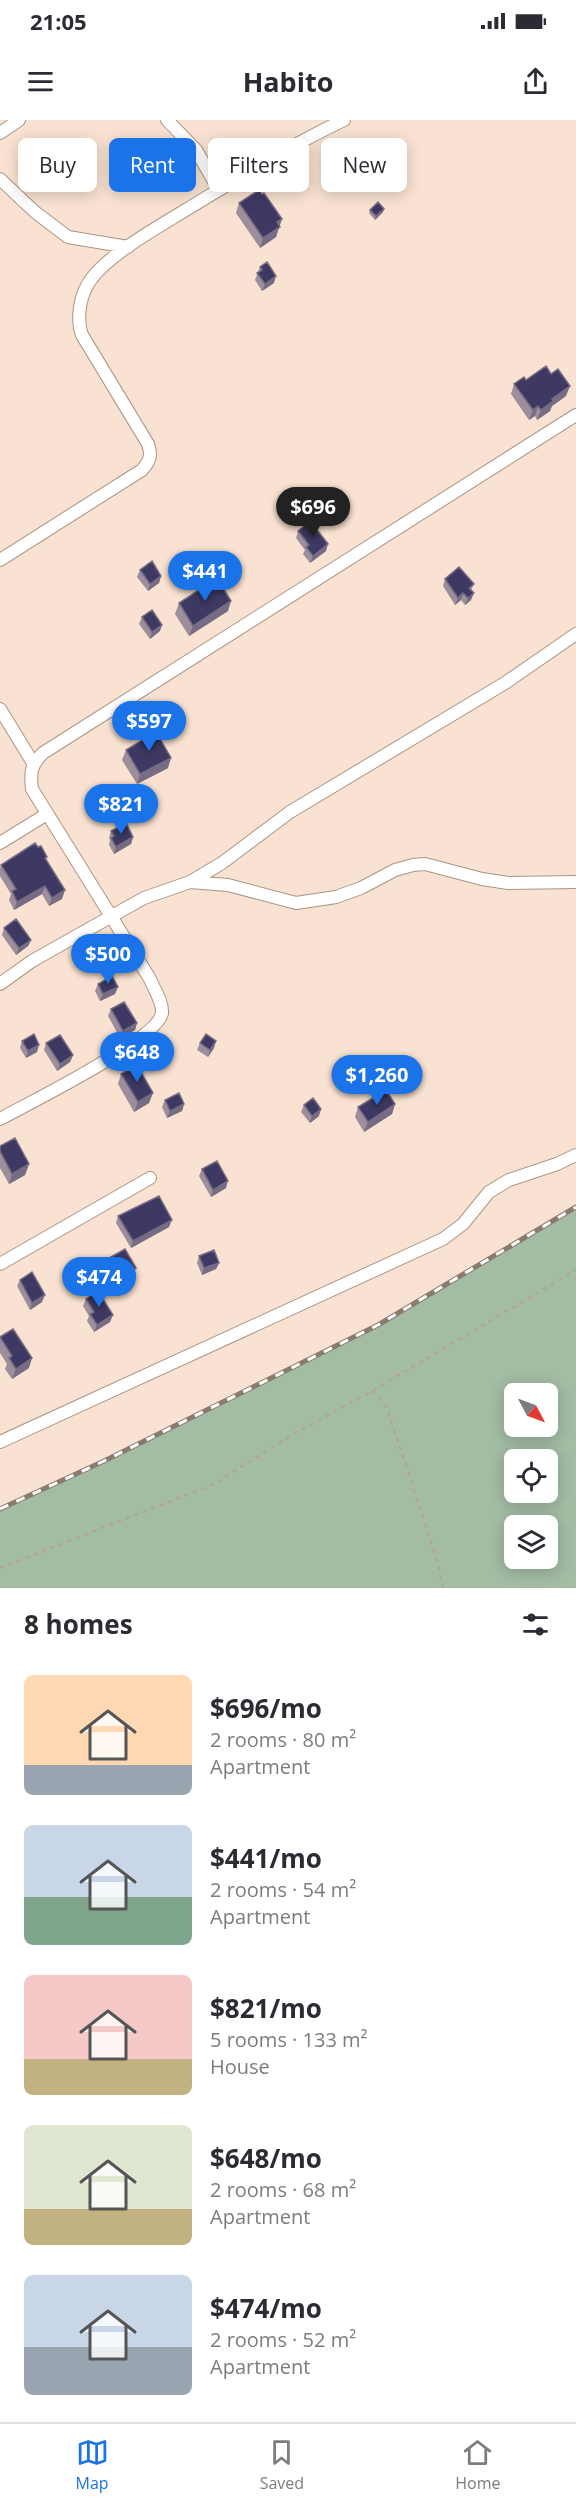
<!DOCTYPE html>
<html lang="en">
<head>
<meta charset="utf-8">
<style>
  :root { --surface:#fff; --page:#f2f2f3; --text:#2b2b33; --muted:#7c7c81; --line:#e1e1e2; --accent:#1a73e8 }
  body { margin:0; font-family:"Open Sans",sans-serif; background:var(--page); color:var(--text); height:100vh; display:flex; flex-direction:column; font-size:22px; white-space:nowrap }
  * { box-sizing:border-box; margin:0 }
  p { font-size:20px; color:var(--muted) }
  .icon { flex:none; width:33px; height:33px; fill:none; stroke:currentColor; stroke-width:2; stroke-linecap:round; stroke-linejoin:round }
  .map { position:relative; height:1468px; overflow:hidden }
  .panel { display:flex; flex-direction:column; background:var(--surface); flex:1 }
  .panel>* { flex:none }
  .hud { position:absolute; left:18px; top:18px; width:540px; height:54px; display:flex; gap:12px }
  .needle { width:39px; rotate:131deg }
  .controls { position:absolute; left:504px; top:1263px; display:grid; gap:12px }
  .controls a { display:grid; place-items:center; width:54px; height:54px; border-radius:9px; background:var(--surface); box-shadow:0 3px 15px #0003; font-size:30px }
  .price { position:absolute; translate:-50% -51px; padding:0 14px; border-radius:21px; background:var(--accent); color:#fff; font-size:20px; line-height:39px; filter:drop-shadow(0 2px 3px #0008) }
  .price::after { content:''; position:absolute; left:50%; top:36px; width:18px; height:14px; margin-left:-9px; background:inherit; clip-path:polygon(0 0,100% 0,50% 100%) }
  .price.selected { background:#222; color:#fff }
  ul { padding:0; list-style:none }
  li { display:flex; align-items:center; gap:18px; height:150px; padding:0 24px }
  li span { display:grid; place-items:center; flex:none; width:168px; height:120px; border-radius:9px; color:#555 }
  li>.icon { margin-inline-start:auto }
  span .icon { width:72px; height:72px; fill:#fffc; stroke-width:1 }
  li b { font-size:26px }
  h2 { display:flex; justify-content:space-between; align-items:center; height:72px; padding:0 24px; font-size:26px }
  .pill { padding:0 21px; border-radius:9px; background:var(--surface); box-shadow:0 3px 15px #0003; font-size:21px; line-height:54px }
  .pill.selected { background:var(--accent); color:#fff }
  .status { display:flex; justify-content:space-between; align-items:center; height:42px; padding:0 30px; background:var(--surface); direction:ltr }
  .status svg { height:16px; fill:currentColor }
  header { display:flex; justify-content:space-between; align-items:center; height:78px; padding:0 24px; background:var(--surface); font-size:27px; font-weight:700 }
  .tab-bar { display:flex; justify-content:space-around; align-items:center; height:84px; border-top:2px solid var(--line); background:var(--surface); font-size:16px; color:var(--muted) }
  .tab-bar a { display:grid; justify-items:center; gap:3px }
  .tab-bar .selected { color:var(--accent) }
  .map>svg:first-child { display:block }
  .green { fill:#a3bca4; fill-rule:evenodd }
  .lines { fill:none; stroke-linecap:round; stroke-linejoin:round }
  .minor-casing { stroke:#aa9585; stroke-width:14 }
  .path { stroke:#b5a396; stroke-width:2; stroke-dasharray:4.5 4.5; stroke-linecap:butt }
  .minor { stroke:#fff; stroke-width:12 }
  .rail-casing { stroke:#897b70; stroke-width:5 }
  .rail { stroke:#fff; stroke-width:3; stroke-dasharray:9; stroke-linecap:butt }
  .wall { fill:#9c8e9a }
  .shaded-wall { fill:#766c83 }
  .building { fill:#3e3962; stroke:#766c83; stroke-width:1.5 }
</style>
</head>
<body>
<div class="status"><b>21:05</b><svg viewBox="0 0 49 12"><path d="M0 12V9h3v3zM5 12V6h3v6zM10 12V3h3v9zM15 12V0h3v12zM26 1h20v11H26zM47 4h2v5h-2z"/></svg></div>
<header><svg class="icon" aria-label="menu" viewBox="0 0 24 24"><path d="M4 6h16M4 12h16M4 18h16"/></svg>Habito<svg class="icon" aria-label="share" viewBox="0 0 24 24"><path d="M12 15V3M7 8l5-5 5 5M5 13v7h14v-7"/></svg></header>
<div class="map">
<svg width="576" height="1468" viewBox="0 0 576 1468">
  <rect width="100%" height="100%" fill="#f9e2d1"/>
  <path class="green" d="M576,1090V1468H0V1389L104,1341L378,1206ZM514,1274H548V1306H514ZM514,1340H548V1372H514ZM514,1406H548V1438H514Z"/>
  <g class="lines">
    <g class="minor-casing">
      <path id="minor" d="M167,0L196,30L219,70
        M0,13L19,0
        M0,59L35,92L68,117L128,127
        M0,440L142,350C150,341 152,335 148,324L82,215C76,198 80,173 92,158C110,134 158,107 184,91C237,59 289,26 344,0
        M0,589L33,643
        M0,723L47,694
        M190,762L228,765L296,783L336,777L361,768L395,750L413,745L425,744L482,759L508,763L576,762
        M0,864L32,841L144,778L190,762L222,743L290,692L505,563L576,514
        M0,999C27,984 158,920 162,893C163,882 154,869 150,859L32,669C30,652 31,645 43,633L576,295
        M0,1144L150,1058
        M0,1322L443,1119L463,1104L489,1072L509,1060L557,1044L576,1035"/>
    </g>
    <path class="path" d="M372,1271L386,1285L436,1437L443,1468
      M0,1448L214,1364L295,1313L372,1271L576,1150"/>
    <use href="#minor" class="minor"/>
    <g class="rail-casing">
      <path id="rail" d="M0,1389L104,1341L378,1205L576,1087"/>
    </g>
    <use href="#rail" class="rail"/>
  </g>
  <path class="wall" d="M239,83L279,105L276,117L260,128L236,93Z
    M384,89L383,92L375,100L369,93L370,90Z
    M260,147L274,163L262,171L255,160Z
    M526,260L566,276L552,286L550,291L537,300L535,296L529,300L511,274L514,264Z
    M298,411L326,431L310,443L303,434L305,430L296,418Z
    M140,450L161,456L159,463L148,471L137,457Z
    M445,459L474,464L471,470V480L465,485L461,480L455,485L443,466Z
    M179,483L228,491L189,516L175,494Z
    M142,497L160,511L150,519L139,504Z
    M144,614L168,648L137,664L122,640L126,630L142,620Z
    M111,711L133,717L131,724L114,734L109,725L110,720L109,718Z
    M38,727L47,737L46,740L62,779L49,786L42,774L14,790L9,780L11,774L0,756V748L1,745Z
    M4,808L31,820L28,826L16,835L2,815Z
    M98,864L118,867L115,874L100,881L95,871Z
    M111,889L137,903L135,910L120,918L108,896Z
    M22,921L37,932L26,938L20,928Z
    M46,923L73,935L70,942L57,951L44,930Z
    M200,923L214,928L208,937L197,930Z
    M121,954L149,983L134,992L118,964Z
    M165,980L184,984L182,991L167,998L162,987Z
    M395,984L392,994L364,1012L355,997L358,987Z
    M304,985L319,996L310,1003L301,992Z
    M0,1026L29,1044L25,1055L9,1064L0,1048Z
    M202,1049L226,1068L211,1077L199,1056Z
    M118,1096L169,1107L131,1128L116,1103Z
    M125,1129L134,1153L122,1160L116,1150L97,1161L92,1152L93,1147Z
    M199,1136L219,1143L216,1149L202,1155L197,1143Z
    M20,1160L42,1182L30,1190L17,1166Z
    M86,1179L110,1202L94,1212L87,1201L89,1196L83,1186Z
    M0,1217L29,1248L12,1259L5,1249L7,1244L0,1233Z"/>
  <path class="shaded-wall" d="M384,89L383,92L375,100L376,96Z
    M282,99L276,117L260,128L263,118L277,102Z
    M276,156L274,163L262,171L265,164Z
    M570,266L566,276L552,286L550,291L537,300L541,290L552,279Z
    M538,286L535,296L529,300L533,290Z
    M328,424L326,431L310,443L313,436Z
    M161,456L159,463L148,471L150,464Z
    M463,473L461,480L455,485L458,478Z
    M474,473L471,480L465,485L468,478Z
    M231,481L228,491L189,516L193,506Z
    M162,505L160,511L150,519L152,512Z
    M171,638L168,648L137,664L140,654Z
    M133,717L131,724L114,734L116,727Z
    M45,766L42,774L14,790L17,782Z
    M65,770L62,779L49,786L52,778Z
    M31,820L28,826L16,835L19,828Z
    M118,867L115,874L100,881L103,874Z
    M137,903L135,910L120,918L123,911Z
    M216,921L214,928L208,937L210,930Z
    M39,925L37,932L26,938L28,931Z
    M73,935L70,942L57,951L60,944Z
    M153,973L149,983L134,992L138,982Z
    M184,984L182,991L167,998L170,991Z
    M395,984L392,994L364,1012L368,1002Z
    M321,989L319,996L310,1003L312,996Z
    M29,1044L25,1055L9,1064L12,1054Z
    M228,1061L226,1068L211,1077L213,1070Z
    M172,1100L169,1107L131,1128L133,1121Z
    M219,1143L216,1149L202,1155L204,1148Z
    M118,1145L116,1150L97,1161L99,1156Z
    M136,1148L134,1153L122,1160L124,1155Z
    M45,1175L42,1182L30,1190L32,1183Z
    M113,1195L110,1202L94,1212L97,1205Z
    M32,1238L29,1248L12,1259L16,1249Z"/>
  <path class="building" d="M259,70L262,74L264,73L282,99L277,102L280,107L263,118L239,83Z
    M378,82L384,89L376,96L370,90Z
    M267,142L276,156L265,164L257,153L262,150L260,147Z
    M546,246L551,254L558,249L570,266L552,279L553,281L541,290L538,286L533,290L514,264L524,257L526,260Z
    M310,401L328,424L313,436L306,427L309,425L298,411Z
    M152,441L161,456L150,464L140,450Z
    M459,447L474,464L469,468L474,473L468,478L463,473L458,478L445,459Z
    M217,458L231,481L193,506L179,483Z
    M152,490L162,505L152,512L142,497Z
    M154,608L171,638L140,654L126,630L146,618L144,614Z
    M126,703L133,717L116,727L111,718L114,716L111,711Z
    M35,723L38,727L41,726L47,737L45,738L65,770L52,778L45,766L17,782L12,771L16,769L1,745Z
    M16,799L31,820L19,828L4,808Z
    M112,856L118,867L103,874L98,864Z
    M124,882L137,903L123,911L111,889Z
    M34,914L39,925L28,931L22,921Z
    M206,914L216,921L210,930L200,923Z
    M60,915L73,935L60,944L46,923Z
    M137,945L153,973L138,982L121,954Z
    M386,970L395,984L368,1002L358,987Z
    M179,973L184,984L170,991L165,980Z
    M313,978L321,989L312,996L304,985Z
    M15,1018L29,1044L12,1054L0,1031V1026Z
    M217,1041L228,1061L213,1070L202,1049Z
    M159,1076L172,1100L133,1121L118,1096Z
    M125,1129L136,1148L124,1155L118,1145L99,1156L93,1147Z
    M214,1130L219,1143L204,1148L199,1136Z
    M32,1152L45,1175L32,1183L20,1160Z
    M98,1171L113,1195L97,1205L90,1194L94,1192L86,1179Z
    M13,1209L32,1238L16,1249L9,1238L12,1236L0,1217Z"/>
</svg>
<div class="controls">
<a><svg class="needle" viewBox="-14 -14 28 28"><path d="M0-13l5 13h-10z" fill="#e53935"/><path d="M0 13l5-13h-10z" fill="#7c7c81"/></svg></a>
<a><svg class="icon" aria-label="locate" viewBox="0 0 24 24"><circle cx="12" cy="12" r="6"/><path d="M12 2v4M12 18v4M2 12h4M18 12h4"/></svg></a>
<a><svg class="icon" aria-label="layers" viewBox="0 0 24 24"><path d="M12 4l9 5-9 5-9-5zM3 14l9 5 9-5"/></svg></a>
</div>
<b class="price selected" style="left:313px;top:418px">$696</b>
<b class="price" style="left:205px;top:482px">$441</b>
<b class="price" style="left:149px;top:632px">$597</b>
<b class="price" style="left:121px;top:715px">$821</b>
<b class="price" style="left:108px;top:865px">$500</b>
<b class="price" style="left:137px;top:963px">$648</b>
<b class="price" style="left:377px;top:986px">$1,260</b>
<b class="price" style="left:99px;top:1188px">$474</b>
<div class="hud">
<a class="pill">Buy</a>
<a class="pill selected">Rent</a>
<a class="pill">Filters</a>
<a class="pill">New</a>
</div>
</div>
<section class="panel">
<h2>8 homes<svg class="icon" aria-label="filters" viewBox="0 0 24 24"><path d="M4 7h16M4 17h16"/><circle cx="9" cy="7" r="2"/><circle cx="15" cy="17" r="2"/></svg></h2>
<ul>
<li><span style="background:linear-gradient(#ffd9b3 75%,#9aa5b1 0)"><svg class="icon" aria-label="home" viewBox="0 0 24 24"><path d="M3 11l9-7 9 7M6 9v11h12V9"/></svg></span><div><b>$696/mo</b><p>2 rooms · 80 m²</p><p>Apartment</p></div></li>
<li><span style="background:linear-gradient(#c9d6e8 60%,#7fa58c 0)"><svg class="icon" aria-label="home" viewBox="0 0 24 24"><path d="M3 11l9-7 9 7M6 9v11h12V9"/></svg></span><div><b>$441/mo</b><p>2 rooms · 54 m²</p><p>Apartment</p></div></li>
<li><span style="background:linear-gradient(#f6c9c9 70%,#c2b280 0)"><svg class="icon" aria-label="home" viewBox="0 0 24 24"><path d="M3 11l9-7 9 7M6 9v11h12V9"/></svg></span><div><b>$821/mo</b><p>5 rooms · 133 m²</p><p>House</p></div></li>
<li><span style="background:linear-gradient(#dfe7d0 70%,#c2b280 0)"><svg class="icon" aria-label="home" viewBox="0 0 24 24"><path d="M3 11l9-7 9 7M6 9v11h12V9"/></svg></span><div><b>$648/mo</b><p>2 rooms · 68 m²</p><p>Apartment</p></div></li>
<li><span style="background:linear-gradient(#c9d6e8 60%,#9aa5b1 0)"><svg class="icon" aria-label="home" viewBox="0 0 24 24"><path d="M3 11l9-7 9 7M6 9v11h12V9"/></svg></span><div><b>$474/mo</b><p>2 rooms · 52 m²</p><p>Apartment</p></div></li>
</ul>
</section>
<nav class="tab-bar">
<a class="selected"><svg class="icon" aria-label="map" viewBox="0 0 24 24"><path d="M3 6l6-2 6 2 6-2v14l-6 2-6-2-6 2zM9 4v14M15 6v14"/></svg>Map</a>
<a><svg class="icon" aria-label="saved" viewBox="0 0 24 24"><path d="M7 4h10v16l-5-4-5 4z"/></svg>Saved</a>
<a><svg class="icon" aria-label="home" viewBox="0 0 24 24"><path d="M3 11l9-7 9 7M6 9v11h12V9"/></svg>Home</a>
</nav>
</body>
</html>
